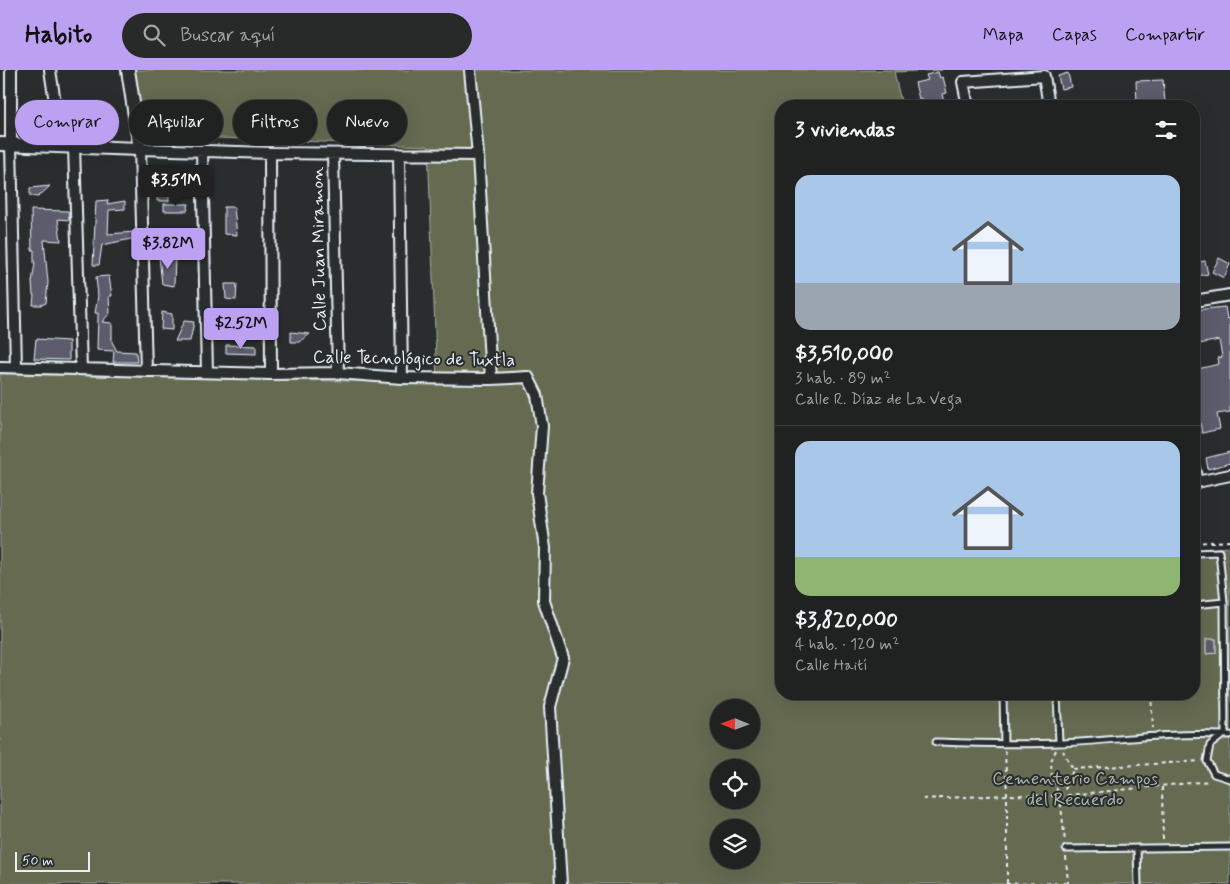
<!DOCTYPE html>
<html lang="es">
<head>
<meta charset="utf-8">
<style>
  :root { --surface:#202222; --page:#282a2a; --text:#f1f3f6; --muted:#a2a4a5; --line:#3d3f40; --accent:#bca0f2 }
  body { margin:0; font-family:Mynerve,sans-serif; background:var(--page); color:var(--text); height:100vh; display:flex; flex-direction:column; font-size:19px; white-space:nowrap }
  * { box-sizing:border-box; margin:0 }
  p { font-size:16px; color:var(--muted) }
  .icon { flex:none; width:28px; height:28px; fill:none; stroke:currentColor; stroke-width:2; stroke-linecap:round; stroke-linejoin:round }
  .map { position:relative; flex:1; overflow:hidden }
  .side { position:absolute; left:775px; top:30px; width:425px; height:600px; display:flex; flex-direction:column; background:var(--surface); border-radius:20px; box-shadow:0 5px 20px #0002,0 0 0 1px var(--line) }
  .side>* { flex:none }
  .guide { position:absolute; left:15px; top:30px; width:475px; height:45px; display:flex; gap:10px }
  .needle { width:32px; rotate:271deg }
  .controls { position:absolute; left:710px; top:629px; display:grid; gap:10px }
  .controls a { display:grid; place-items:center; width:50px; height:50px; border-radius:50%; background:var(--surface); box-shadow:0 5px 20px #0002,0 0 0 1px var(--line); font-size:25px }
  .scale { position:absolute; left:15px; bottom:12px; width:75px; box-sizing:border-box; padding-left:5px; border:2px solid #e8f1f8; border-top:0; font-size:14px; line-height:18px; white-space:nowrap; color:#e8f1f8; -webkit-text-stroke:4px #2a2d2e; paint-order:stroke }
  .price { position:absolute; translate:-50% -42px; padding:0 11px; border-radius:5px; background:var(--accent); color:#111; font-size:16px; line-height:32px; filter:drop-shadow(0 1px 2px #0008) }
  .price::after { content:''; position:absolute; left:50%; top:30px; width:15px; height:11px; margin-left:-8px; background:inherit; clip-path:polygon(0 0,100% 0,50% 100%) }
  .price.selected { background:#222; color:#fff }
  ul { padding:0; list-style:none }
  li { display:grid; align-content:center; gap:10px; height:265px; padding:0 20px }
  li+li { border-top:1px solid var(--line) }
  li span { display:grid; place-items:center; height:155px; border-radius:15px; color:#555 }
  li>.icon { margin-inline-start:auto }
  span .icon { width:90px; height:90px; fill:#fffc; stroke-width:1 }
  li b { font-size:21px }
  h2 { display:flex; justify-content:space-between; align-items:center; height:60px; padding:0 20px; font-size:21px }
  .chip { padding:0 18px; border-radius:22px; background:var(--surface); box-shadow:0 5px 20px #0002,0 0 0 1px var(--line); font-size:18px; line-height:45px }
  .chip.selected { background:var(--accent); color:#111 }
  header { display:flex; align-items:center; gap:30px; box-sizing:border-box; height:70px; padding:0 25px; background:var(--accent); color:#111 }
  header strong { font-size:24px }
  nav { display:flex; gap:28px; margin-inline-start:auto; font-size:18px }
  .search { width:350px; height:45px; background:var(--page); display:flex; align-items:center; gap:12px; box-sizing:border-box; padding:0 18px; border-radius:28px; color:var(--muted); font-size:19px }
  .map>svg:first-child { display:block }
  .green { fill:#656b51; stroke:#a6aea4; fill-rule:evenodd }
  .building { fill:#5c5b6d; stroke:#e8f1f8 }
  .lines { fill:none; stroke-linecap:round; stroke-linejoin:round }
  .service-casing { stroke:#e8f1f8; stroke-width:9 }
  .minor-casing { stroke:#e8f1f8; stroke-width:14 }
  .tertiary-casing { stroke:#e8f1f8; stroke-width:16 }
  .path { stroke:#e8f1f8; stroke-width:2; stroke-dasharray:4 4; stroke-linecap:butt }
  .service { stroke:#2a2d2e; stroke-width:5 }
  .minor { stroke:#2a2d2e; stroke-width:10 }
  .tertiary { stroke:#2a2d2e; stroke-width:12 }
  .labels { text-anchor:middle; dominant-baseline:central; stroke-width:4; stroke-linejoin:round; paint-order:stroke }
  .street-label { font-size:18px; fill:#e8f1f8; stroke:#2a2d2e }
  .park-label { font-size:18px; fill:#adb5ad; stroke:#2a2d2e }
</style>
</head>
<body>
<header>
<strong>Habito</strong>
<div class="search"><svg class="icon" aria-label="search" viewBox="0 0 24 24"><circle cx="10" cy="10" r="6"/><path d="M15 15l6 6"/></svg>Buscar aquí</div>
<nav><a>Mapa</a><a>Capas</a><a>Compartir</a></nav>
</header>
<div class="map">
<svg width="1230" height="814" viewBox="0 0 1230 814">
  <rect width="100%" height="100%" fill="#2a2d2e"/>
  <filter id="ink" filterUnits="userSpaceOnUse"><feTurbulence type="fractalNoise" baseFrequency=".02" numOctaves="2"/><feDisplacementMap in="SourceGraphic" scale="10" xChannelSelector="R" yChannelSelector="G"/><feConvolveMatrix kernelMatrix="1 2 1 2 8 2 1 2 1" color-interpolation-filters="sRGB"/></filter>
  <g filter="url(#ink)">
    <path class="green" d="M131,0H942L894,2L902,36H781V624H1194V480L1230,477V814H0V304L437,313L428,76L139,65ZM719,638H751V670H719ZM719,698H751V730H719ZM719,758H751V790H719Z"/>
    <path class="building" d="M938,2L940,8L943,7L947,23L942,24L945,36H923L921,28L919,29L915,13L928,10L926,5Z
      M1068,3L1071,17L1061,19L1058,6Z
      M1163,10L1165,32L1137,33L1136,11Z
      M158,112L169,116V131H157Z
      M50,116L38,127L30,126V118Z
      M108,130L107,134L125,131V139L109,140L108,164L135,162L136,168L102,175L99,195H93L96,131Z
      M164,134H189L187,141H164Z
      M224,137H234L237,165L224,164Z
      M31,140L68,141L69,150L58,149L61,171L44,170L48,212L46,233L41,235H33L34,225H33L32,212L35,193H34V180H32Z
      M159,187H175L174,216L162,214Z
      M1219,188L1230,194L1224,208L1212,202Z
      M1205,191L1208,204L1197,206L1194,193Z
      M109,206L112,226H109L110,243L102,252L112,253V272L117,281L136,282L137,292H113L114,281L97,280L98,247V243H95L98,226L96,207Z
      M225,214H237L236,230L226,229Z
      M1225,237L1227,249L1230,248V342L1217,344L1220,359L1202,363L1197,338H1196L1194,329V300L1219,294L1218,288L1222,287L1219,270L1194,275V240Z
      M162,242L172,244V260L161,259Z
      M184,251L194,252L190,271H175Z
      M291,262L310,264L299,272H291Z
      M36,269L69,271V290L34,289Z
      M226,275L256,276V284L226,283Z
      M1230,382V393L1208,399L1206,388Z
      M1206,569H1216V583L1206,584Z"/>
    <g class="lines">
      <g class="service-casing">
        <path id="service" d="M1194,483L1219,482L1224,532L1225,665
          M1194,535L1224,532
          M1003,624L1004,674
          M1057,624L1059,673
          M1230,665H1223L1210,675L1207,691L1214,704L1230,709
          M936,672C976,673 1018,675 1058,673C1113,671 1168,662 1223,665
          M1137,778L1138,814
          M1066,779L1230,777"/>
      </g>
      <g class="minor-casing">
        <path id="minor" d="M11,0V74L16,297
          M50,0L62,77
          M470,0L478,85L491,309
          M968,36L963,12L1044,6L1049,36
          M74,77L81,299
          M202,81L207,302
          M270,83L271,304
          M333,84L338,303
          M399,84L402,308
          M1194,231L1230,225
          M0,297L271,304L338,303L402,308L491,309L528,307L537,325L542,356L537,423L545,478L544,531L563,588L550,637L561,814
          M146,301L140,79L270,83L478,85
          M1194,398L1197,412L1230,405"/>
      </g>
      <g class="tertiary-casing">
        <path id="tertiary" d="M0,74L140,79L128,0"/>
      </g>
      <path class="path" d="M1194,473L1230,471
        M1151,624L1153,658
        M1056,680L1051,691L1052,709L1060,726L1065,772
        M1005,681L1007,725V814
        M1073,699L1199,691
        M1162,717L1163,771
        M1060,726L1069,713L1073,699L1063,681
        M923,729L1007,725L1060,726L1210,711
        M1066,787L1068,814
        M1006,814L1068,813"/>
      <use href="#service" class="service"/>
      <use href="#minor" class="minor"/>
      <use href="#tertiary" class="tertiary"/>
    </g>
  </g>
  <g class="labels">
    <g class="street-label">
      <text transform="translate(319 179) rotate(-91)">Calle Juan Miramon</text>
      <text transform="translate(414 289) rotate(1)">Calle Tecnológico de Tuxtla</text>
    </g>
    <g class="park-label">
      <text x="1075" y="709">Cementerio Campos<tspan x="1075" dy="21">del Recuerdo</tspan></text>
    </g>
  </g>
</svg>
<div class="controls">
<a><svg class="needle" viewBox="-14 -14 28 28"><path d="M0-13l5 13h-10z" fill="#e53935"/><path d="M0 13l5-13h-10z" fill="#a2a4a5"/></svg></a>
<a><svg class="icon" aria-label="locate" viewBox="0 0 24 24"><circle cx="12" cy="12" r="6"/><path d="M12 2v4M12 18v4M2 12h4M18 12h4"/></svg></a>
<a><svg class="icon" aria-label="layers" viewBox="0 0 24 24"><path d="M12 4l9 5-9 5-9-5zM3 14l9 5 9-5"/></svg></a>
</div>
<div class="scale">50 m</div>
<b class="price selected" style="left:176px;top:137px">$3.51M</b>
<b class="price" style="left:168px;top:200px">$3.82M</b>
<b class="price" style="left:241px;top:280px">$2.52M</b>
<div class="guide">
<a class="chip selected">Comprar</a>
<a class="chip">Alquilar</a>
<a class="chip">Filtros</a>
<a class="chip">Nuevo</a>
</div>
<section class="side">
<h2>3 viviendas<svg class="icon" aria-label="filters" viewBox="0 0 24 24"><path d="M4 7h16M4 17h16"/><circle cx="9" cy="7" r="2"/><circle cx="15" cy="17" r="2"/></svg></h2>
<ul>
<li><span style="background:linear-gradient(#a9c7e8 70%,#9aa5b1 0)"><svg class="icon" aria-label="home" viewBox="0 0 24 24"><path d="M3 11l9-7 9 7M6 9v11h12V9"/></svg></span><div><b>$3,510,000</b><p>3 hab. · 89 m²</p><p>Calle R. Díaz de La Vega</p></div></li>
<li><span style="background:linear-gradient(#a9c7e8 75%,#8fb573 0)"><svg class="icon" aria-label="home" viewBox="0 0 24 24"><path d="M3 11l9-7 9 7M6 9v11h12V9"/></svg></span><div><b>$3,820,000</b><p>4 hab. · 120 m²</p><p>Calle Haití</p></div></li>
</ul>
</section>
</div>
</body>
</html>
